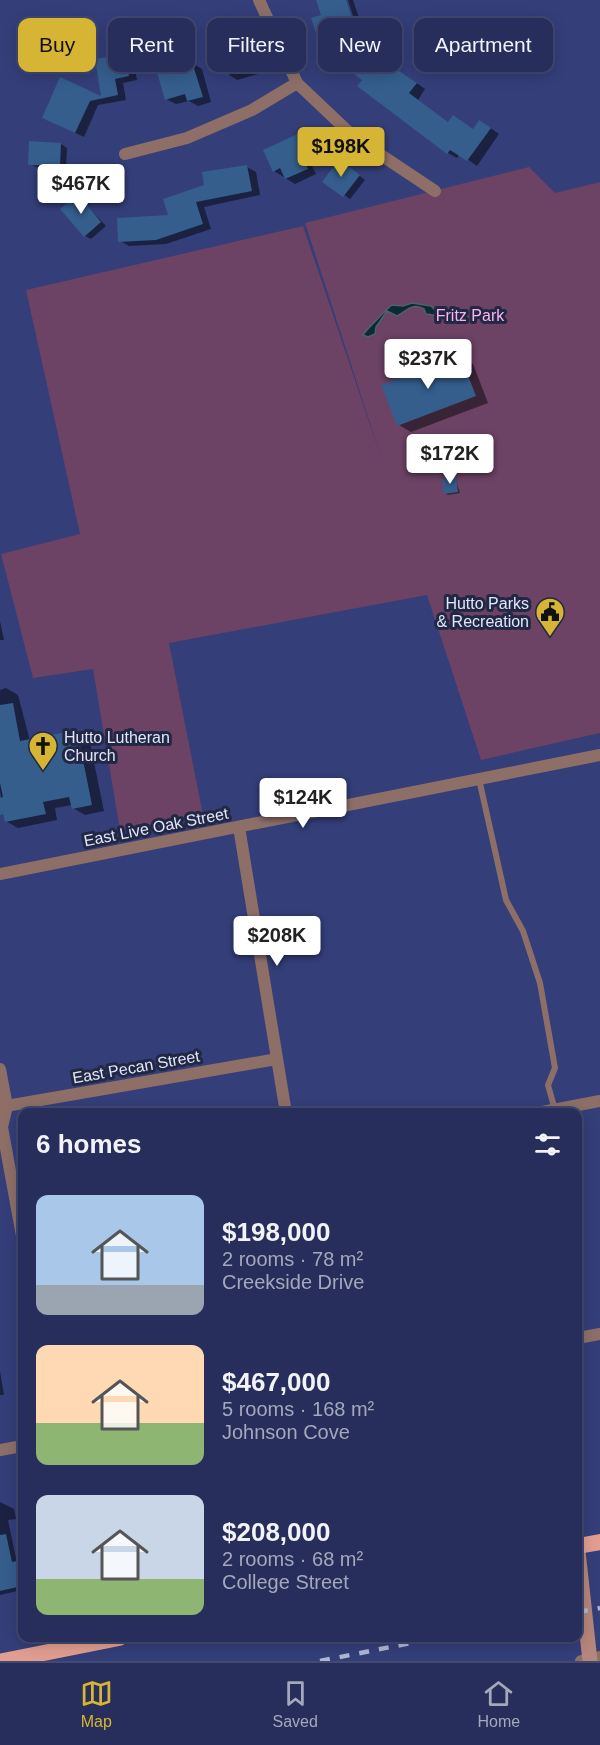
<!DOCTYPE html>
<html lang="en">
<head>
<meta charset="utf-8">
<style>
  :root { --surface:#272e5b; --page:#333a64; --text:#f1f3f6; --muted:#a4a8bb; --line:#434a71; --accent:#d6b534 }
  body { margin:0; font-family:Arial,sans-serif; background:var(--page); color:var(--text); height:100vh; display:flex; flex-direction:column; font-size:22px; white-space:nowrap }
  * { box-sizing:border-box; margin:0 }
  p { font-size:20px; color:var(--muted) }
  .icon { flex:none; width:33px; height:33px; fill:none; stroke:currentColor; stroke-width:2; stroke-linecap:round; stroke-linejoin:round }
  .map { position:relative; flex:1; overflow:hidden }
  .sheet { position:absolute; left:18px; top:1108px; width:564px; height:534px; display:flex; flex-direction:column; background:var(--surface); border-radius:12px; box-shadow:0 3px 15px #0003,0 0 0 2px var(--line) }
  .sheet>* { flex:none }
  .banner { position:absolute; left:18px; top:18px; width:564px; height:54px; display:flex; gap:12px }
  .price { position:absolute; translate:-50% -51px; padding:0 14px; border-radius:6px; background:#fff; color:#222; font-size:20px; line-height:39px; filter:drop-shadow(0 2px 3px #0008) }
  .price::after { content:''; position:absolute; left:50%; top:36px; width:18px; height:14px; margin-left:-9px; background:inherit; clip-path:polygon(0 0,100% 0,50% 100%) }
  .price.selected { background:var(--accent); color:#111 }
  ul { padding:0; list-style:none }
  li { display:flex; align-items:center; gap:18px; height:150px; padding:0 18px }
  li span { display:grid; place-items:center; flex:none; width:168px; height:120px; border-radius:12px; color:#555 }
  li>.icon { margin-inline-start:auto }
  span .icon { width:72px; height:72px; fill:#fffc; stroke-width:1 }
  li b { font-size:26px }
  h2 { display:flex; justify-content:space-between; align-items:center; height:72px; padding:0 18px; font-size:26px }
  .tag { padding:0 21px; border-radius:12px; background:var(--surface); box-shadow:0 3px 15px #0003,0 0 0 2px var(--line); font-size:21px; line-height:54px }
  .tag.selected { background:var(--accent); color:#111 }
  .tab-bar { display:flex; justify-content:space-around; align-items:center; height:84px; border-top:2px solid var(--line); background:var(--surface); font-size:16px; color:var(--muted) }
  .tab-bar a { display:grid; justify-items:center; gap:3px }
  .tab-bar .selected { color:var(--accent) }
  .map>svg:first-child { display:block }
  .green { fill:#6c4265 }
  .water { fill:#0d2a30; stroke:#4c626d; stroke-width:1.5 }
  .shadow { fill:#0007 }
  .building { fill:#355e8d }
  .lines { fill:none; stroke-linecap:round; stroke-linejoin:round }
  .service { stroke:#8d6f68; stroke-width:6 }
  .minor { stroke:#8d6f68; stroke-width:12 }
  .secondary { stroke:#b5867b; stroke-width:15 }
  .trunk { stroke:#e19e90; stroke-width:16 }
  .rail { stroke:#afb6d6; stroke-width:4.5; stroke-dasharray:10 10; stroke-linecap:butt }
  .labels { text-anchor:middle; dominant-baseline:central; stroke-width:6; stroke-linejoin:round; paint-order:stroke }
  .park-label { font-size:16px; fill:#ffb2f1; stroke:#222843 }
  .poi-label { font-size:16px; fill:#e0e6fc; stroke:#222843; text-anchor:end }
  .street-label { font-size:16px; fill:#e0e6fc; stroke:#222843 }
</style>
</head>
<body>
<div class="map">
<svg width="600" height="1661" viewBox="0 0 600 1661">
  <rect width="100%" height="100%" fill="#343e79"/>
  <path class="green" d="M529,167L555,193L600,182V733L481,760L427,595L169,643L203,815L120,830L93,669L33,678L1,554L80,534L26,290L303,226L383,463L305,223Z"/>
  <path class="water" d="M412,303L431,306L441,316L426,314L424,309C413,302 406,311 397,316L387,311L376,327L375,334L368,337L363,335C365,331 388,308 392,305L403,306Z"/>
  <path class="shadow" d="M318,0H345L354,29L327,38L317,32L323,16Z
    M348,0H353L362,27L357,28Z
    M237,27L247,33L252,52L260,57L265,72L237,80L228,74Z
    M376,48L393,59L390,64L425,89L418,100L449,123L474,131L489,127L499,134L477,166L460,154L457,158L448,153L359,86Z
    M125,55L133,60L137,80L123,83L126,100L98,105L84,137L52,122L61,79L103,99L96,60Z
    M192,63L202,69L211,102L198,106L189,101L176,104L166,99Z
    M301,134L311,139L317,153L308,158L316,174L295,184L274,171Z
    M31,143L61,144L67,148L66,169L36,167L30,164Z
    M346,165L365,180L350,199L325,181Z
    M247,167L256,172L260,195L204,207L211,229L166,244L129,246L120,241L170,217L206,186Z
    M78,196L106,226L91,239L85,236Z
    M460,356L473,364L488,403L411,432L399,425Z
    M455,478L460,493L448,495L445,493Z
    M0,621L4,640H0Z
    M6,688L18,695L30,741L77,731L89,738L104,811L85,815L73,808L72,805L55,808L57,820L18,828L6,821L0,791V690Z
    M0,1371L4,1395H0Z
    M0,1502L14,1509L16,1519L8,1520L17,1563L22,1562V1590L0,1595Z"/>
  <path class="building" d="M316,0H346L353,21L316,33L311,18L321,15Z
    M237,26L244,51L251,49L256,67L226,75L214,32Z
    M368,41L385,53L381,58L417,83L409,93L448,122L453,115L473,129L479,120L491,128L467,161L450,150L447,154L357,86L362,80L347,69Z
    M125,54L129,76L115,79L118,95L90,101L75,133L42,118L60,77L101,96L95,59Z
    M192,62L203,97L187,101L185,94L165,100L157,72Z
    M302,132L309,148L300,152L308,169L285,179L280,168L273,172L263,150Z
    M29,141L61,143L60,166L28,165Z
    M339,159L360,175L343,197L322,182Z
    M247,165L252,191L196,202L203,224L156,240L118,242L117,218L168,215L163,199L204,185L202,172Z
    M78,194L101,222L84,237L60,209Z
    M460,355L476,396L397,426L381,385Z
    M456,477L458,492L444,494L442,479Z
    M13,703L20,741L77,730L92,805L72,809L69,797L43,802L46,814L5,822L3,814L0,815V798L3,797L0,783V705Z
    M6,1534L12,1562L22,1560V1586L0,1591V1535Z"/>
  <g class="lines">
    <path class="service" d="M479,779L506,900L523,931L540,983L555,1068L548,1085L555,1110"/>
    <path class="minor" d="M259,0L297,83L354,137L435,191
      M125,154L187,138L252,110L297,83
      M239,827L286,1113
      M0,874L600,755
      M0,1069L7,1106L2,1127L22,1236
      M0,1107L277,1059
      M537,1113L600,1101
      M578,1338L600,1334
      M0,1450L22,1446
      M581,1661L600,1657"/>
    <path class="secondary" d="M578,1551L590,1661"/>
    <path class="trunk" d="M578,1546L600,1542
      M3,1661L119,1638"/>
    <path class="rail" d="M578,1612L600,1608
      M320,1661L436,1638"/>
  </g>
  <defs>
    <g id="civic-pin" transform="scale(1.5)"><path d="M0 17L-7.5 6A9.5 9.5 0 1 1 7.5 6Z" fill="#d6b534" stroke="#222843"/><path d="M-.6-6.5H3V-4.5H.6V-3L4-1V1h2V6H-6V1h2V-1L-.6-3ZM-1.2 2.5V6h2.4V2.5Z" fill="#111"/></g>
    <g id="church-pin" transform="scale(1.5)"><path d="M0 17L-7.5 6A9.5 9.5 0 1 1 7.5 6Z" fill="#d6b534" stroke="#222843"/><path d="M-1.2-6h2.4v3.5h3.3v2.4h-3.3V6h-2.4V-.1h-3.3v-2.4h3.3Z" fill="#111"/></g>
  </defs>
  <g fill-rule="evenodd">
    <use href="#civic-pin" x="550" y="612"/>
    <use href="#church-pin" x="43" y="746"/>
  </g>
  <g class="labels">
    <g class="park-label">
      <text x="470" y="315">Fritz Park</text>
    </g>
    <g class="poi-label">
      <text x="529" y="603">Hutto Parks<tspan x="529" dy="18">&amp; Recreation</tspan></text>
      <text x="64" y="737" text-anchor="start">Hutto Lutheran<tspan x="64" dy="18">Church</tspan></text>
    </g>
    <g class="street-label">
      <text transform="translate(156 827) rotate(-11)">East Live Oak Street</text>
      <text transform="translate(136 1067) rotate(-10)">East Pecan Street</text>
    </g>
  </g>
</svg>
<b class="price selected" style="left:341px;top:178px">$198K</b>
<b class="price" style="left:81px;top:215px">$467K</b>
<b class="price" style="left:428px;top:390px">$237K</b>
<b class="price" style="left:450px;top:485px">$172K</b>
<b class="price" style="left:303px;top:829px">$124K</b>
<b class="price" style="left:277px;top:967px">$208K</b>
<div class="banner">
<a class="tag selected">Buy</a>
<a class="tag">Rent</a>
<a class="tag">Filters</a>
<a class="tag">New</a>
<a class="tag">Apartment</a>
</div>
<section class="sheet">
<h2>6 homes<svg class="icon" aria-label="filters" viewBox="0 0 24 24"><path d="M4 7h16M4 17h16"/><circle cx="9" cy="7" r="2"/><circle cx="15" cy="17" r="2"/></svg></h2>
<ul>
<li><span style="background:linear-gradient(#a9c7e8 75%,#9aa5b1 0)"><svg class="icon" aria-label="home" viewBox="0 0 24 24"><path d="M3 11l9-7 9 7M6 9v11h12V9"/></svg></span><div><b>$198,000</b><p>2 rooms · 78 m²</p><p>Creekside Drive</p></div></li>
<li><span style="background:linear-gradient(#ffd9b3 65%,#8fb573 0)"><svg class="icon" aria-label="home" viewBox="0 0 24 24"><path d="M3 11l9-7 9 7M6 9v11h12V9"/></svg></span><div><b>$467,000</b><p>5 rooms · 168 m²</p><p>Johnson Cove</p></div></li>
<li><span style="background:linear-gradient(#c9d6e8 70%,#8fb573 0)"><svg class="icon" aria-label="home" viewBox="0 0 24 24"><path d="M3 11l9-7 9 7M6 9v11h12V9"/></svg></span><div><b>$208,000</b><p>2 rooms · 68 m²</p><p>College Street</p></div></li>
</ul>
</section>
</div>
<nav class="tab-bar">
<a class="selected"><svg class="icon" aria-label="map" viewBox="0 0 24 24"><path d="M3 6l6-2 6 2 6-2v14l-6 2-6-2-6 2zM9 4v14M15 6v14"/></svg>Map</a>
<a><svg class="icon" aria-label="saved" viewBox="0 0 24 24"><path d="M7 4h10v16l-5-4-5 4z"/></svg>Saved</a>
<a><svg class="icon" aria-label="home" viewBox="0 0 24 24"><path d="M3 11l9-7 9 7M6 9v11h12V9"/></svg>Home</a>
</nav>
</body>
</html>
